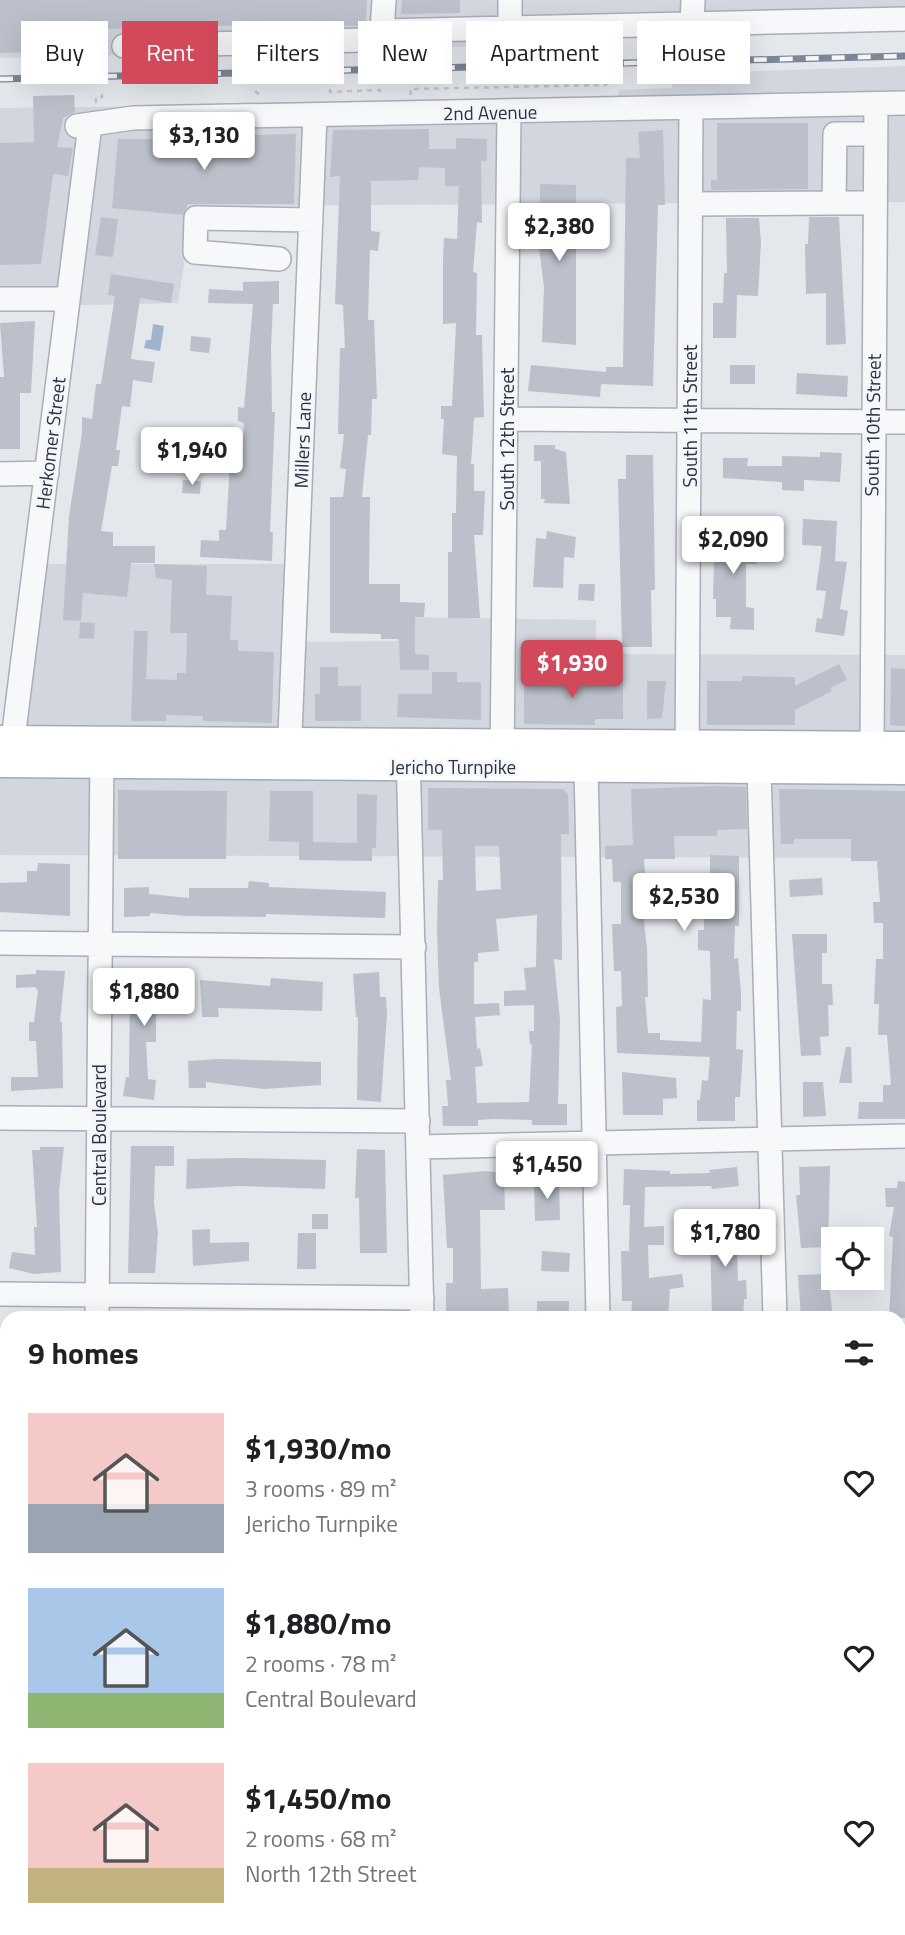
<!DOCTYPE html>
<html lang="en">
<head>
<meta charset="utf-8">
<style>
  :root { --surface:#fff; --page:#f2f2f2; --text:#202124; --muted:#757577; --accent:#d1495b }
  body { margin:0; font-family:"Titillium Web",sans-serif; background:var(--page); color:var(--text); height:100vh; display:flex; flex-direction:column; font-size:26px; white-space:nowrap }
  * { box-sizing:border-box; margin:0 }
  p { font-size:23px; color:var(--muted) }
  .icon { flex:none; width:38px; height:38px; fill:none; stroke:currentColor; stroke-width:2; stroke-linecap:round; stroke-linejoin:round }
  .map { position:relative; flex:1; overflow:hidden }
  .sheet { position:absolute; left:0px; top:1311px; width:906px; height:625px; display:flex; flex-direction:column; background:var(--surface); border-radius:21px 21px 0 0; box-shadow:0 7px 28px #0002 }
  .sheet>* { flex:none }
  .top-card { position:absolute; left:21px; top:21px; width:864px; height:63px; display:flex; gap:14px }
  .controls { position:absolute; left:821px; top:1227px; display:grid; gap:14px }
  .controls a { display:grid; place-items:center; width:63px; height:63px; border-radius:0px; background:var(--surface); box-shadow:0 7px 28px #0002; font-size:35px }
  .price { position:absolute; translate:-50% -60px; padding:0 16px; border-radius:7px; background:#fff; color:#222; font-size:23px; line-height:46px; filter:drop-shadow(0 2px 4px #0008) }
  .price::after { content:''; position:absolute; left:50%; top:42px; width:21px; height:16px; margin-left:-10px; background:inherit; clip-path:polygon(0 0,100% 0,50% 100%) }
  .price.current { background:var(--accent); color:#fff }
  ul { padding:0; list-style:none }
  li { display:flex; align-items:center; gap:21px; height:175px; padding:0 28px }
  li span { display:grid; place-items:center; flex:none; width:196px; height:140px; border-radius:0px; color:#555 }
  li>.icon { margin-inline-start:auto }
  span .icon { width:84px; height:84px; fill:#fffc; stroke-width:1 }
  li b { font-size:30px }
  h2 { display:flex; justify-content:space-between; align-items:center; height:84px; padding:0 28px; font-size:30px }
  .tag { padding:0 24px; border-radius:0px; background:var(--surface); box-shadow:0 7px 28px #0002; font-size:24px; line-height:63px }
  .tag.current { background:var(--accent); color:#fff }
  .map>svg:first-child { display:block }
  .built { fill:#d2d6de }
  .green { fill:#c9d6c5 }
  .water { fill:#9fb4cc }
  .building { fill:#bbc0ca; fill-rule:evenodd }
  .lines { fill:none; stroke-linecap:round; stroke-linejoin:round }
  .minor-tunnel { stroke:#bfc3cb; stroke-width:23; stroke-dasharray:23 11; stroke-linecap:butt }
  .minor-casing { stroke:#a9aeb7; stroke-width:26 }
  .major-casing { stroke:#a3abb8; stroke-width:33 }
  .path { stroke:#c2c5cb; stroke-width:2.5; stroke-dasharray:5 5; stroke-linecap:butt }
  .minor { stroke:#f7f8fa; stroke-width:23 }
  .major { stroke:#fff; stroke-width:30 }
  .rail-casing { stroke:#7d8696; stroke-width:7 }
  .rail { stroke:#f4f6f9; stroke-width:4.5; stroke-dasharray:13; stroke-linecap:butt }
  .labels { text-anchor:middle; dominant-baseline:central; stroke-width:5; stroke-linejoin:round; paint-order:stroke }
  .street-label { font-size:19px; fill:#2b3445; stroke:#f4f6f9 }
</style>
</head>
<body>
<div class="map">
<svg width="905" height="1935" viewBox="0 0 905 1935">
  <rect width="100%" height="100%" fill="#e4e7ec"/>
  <path class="built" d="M0,0H905V27L534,38L535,45L0,58Z
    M905,66V202L193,206L178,303L0,307V108L618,101L619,90L672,88V74Z
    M43,564H304L302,642L397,641L398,617L596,620V654L905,655V858L0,855V738L18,739Z"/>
  <path class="green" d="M0,1829H7V1928H254V1935H0Z"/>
  <path class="water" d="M153,324L164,326L160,351L144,348L146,340H151Z"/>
  <path class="building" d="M0,0H367L366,23L361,26L292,24L99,29L97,50L0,53Z
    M402,0H460V13L401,14Z
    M74,95L75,112L63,118L57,147L73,148L68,176L53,174L41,264L0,265V143L34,142L33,96Z
    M717,123H808V189L711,190V180H717Z
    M429,129V149H456V138L487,139V161H481L482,223L477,222L473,272L477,273L476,335H482L484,417L474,418L471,464H474V491H485L483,535H474L480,618H448V552H452V513H456L457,456L442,454L444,419H441V406H452L456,323L443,324V259L444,238L457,239L459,186H445V168L419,167L418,180L371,181V231L380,232L378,251L370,250L368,320H374L377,399H372L371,435H368L362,497H370L369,584H400V602L425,603L424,617H415V654L429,655V670H400L399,639H381V634L330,633V497H343L346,469L340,468L344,434H338L340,348H345L343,305L335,304L340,176L330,177L333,130Z
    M663,130L665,205H658L653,386L601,384L600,397L528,391L531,365L606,372V367H623L626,158H640L638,132Z
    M296,134L294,204H188L183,215L112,208L118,139H206V136Z
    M540,184L576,185V345L542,342L544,287L538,240H543V205H540Z
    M101,217L118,219L113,257L95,255Z
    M809,217H839L846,344L826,345V293L806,294L805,244H808Z
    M726,218H759L761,242L758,296L737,295L736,338H713V303H723L724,273H727Z
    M111,274L174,284L171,303L140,298L131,359L155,362L152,383L133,380L130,407L122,406L116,450H120L118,466H112L101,531L113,532V546H155V563H131L127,597L83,593L81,621L63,620L69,516L82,433V417L92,419L96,384H101L115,296L108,295Z
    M279,281V304H273L271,348L272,412H275L270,532H273L272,561L200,557L201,540L219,541V530H226L230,463L210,462V448H243L244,423L238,421V407L244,408L253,304L208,303L209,289L243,291V282Z
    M35,321L31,393H20V449H0V377H4L0,323Z
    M191,336L211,338L209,353L190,351Z
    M730,365H755V384H730Z
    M797,373L848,376L847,397L796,394Z
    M534,445H555V449L566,452L570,504L544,503L545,499H541V461H534Z
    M820,452L842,453L840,482L804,480V491L782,490V482L723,478V458H748L747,466H782V456L820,457Z
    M626,455H653L655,590H651L652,647H622L618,479H626Z
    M183,480L201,481L200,494L182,493Z
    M803,519L837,521L835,561L847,562L840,609L848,611L844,636L815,632L817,618L822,619L826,591L816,590L822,546L802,545Z
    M715,525H744L745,550H758L757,564H746V607L754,608V630L730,629L731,617H716V599H713Z
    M547,531L576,537L574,558L564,557L563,588L533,587L536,538L546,539Z
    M154,564L207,566L206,595L232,596L230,640H238V651L274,652L272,723L203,721V716L166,715V721H131L134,631H148L146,679L177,680V673H186L187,633H170L172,580L156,578Z
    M579,584H595L594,601L578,600Z
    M80,622L95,623L94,639L79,638Z
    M839,664L847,680L830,688L832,691L795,710V725H707V681H742V676L795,677V686Z
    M320,667H338V686H361V721H315V694H320Z
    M891,668L905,669V726L890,725Z
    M432,672H457V682H481V720L397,717L398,694H432Z
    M524,676L623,679V719H595V725L524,724Z
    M647,681H666L662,718L647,719Z
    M716,786L746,787L747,829L717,830V836H674L675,859H644L647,913H643L647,949L648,997H645L648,1033H660V1040L701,1042L703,999L711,1000L710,951L698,950V930H704V908H710V855L739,856V926H735L734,959L738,958L741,993V1011H737L736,1049L743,1050L740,1097H735V1121H697V1100H700L702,1080L708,1081L710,1057L617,1053L616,1007L622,1006L621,971H614L612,924H621V882H613L612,859H605V846L633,845L631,789Z
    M428,788L563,789L568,794L569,834H561L562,960L554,959L560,1020L558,1104H567V1125H532V1120L496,1119L478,1120V1126H443L442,1106H448L446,1080H451L439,988L437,933L438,880H443L442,830H428ZM475,846H499L501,889L476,891ZM537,915L536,967L524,968L526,990L504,991V1006L534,1005V1031H529L530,1045L532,1044L529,1102L477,1103L475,1067L483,1066L480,1048L477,1049L475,1017L500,1015L499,1003L474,1004V962H478V953L499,951L496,919Z
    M779,789L905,791V1119H858L859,1102H883V1085H891L887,1035H878L879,1004H874L876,959H883V923H874L873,902H880L877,861H851V839H794V844H781Z
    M118,790L227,791L226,859H118Z
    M270,791H313V842L357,843V794L377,795L376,848H372V861L299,860V842L269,841Z
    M38,863L70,864V916L0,912V883L27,882V871H37Z
    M822,878L823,895L790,897L789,880Z
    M249,881L269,883V887L386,892L385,918L266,914V917L188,916L150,913V916L124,917V888L149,887V894L189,898V888H248Z
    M792,934H827V953H822V984H832L833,1005H828L829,1036L820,1037L821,1055L801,1056Z
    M36,970L65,971L60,1022H62L63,1088L11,1091V1077H38L36,1041H29V1022H34L38,991L35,987L16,988V975L36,974Z
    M130,971H156L157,979L183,976L185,989L156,993V1042H146L148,1079L156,1080L154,1100L123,1096L126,1077H129Z
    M379,972L380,997H386L387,1014L381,1102L357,1100L358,1017H356L353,974Z
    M271,978L323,982L322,1011L218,1008L219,1017H202L200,980L270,986Z
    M846,1047H851L852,1083H839Z
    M218,1059L321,1062V1085L264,1089L206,1082V1088H189L188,1061Z
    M622,1072L676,1078L677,1098L663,1099V1115H623Z
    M803,1082H823L826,1116L803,1117Z
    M131,1146H174V1166H155L154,1203L158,1233L155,1273H128Z
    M40,1147H64L59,1191L61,1272L34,1274L9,1268L12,1252L35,1255L34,1227H37L32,1150H40Z
    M357,1149L385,1150L387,1253H360L359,1198H355Z
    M238,1158L326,1160L325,1189L238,1186L186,1189L187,1159Z
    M830,1166L828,1247L801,1248L796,1195H800L799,1167Z
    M737,1167L739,1186L712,1189L711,1186L645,1187L644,1227L664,1226V1245H648L649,1278L682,1274L684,1287L670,1289L668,1318H631L632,1301H622L621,1251H629L630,1205H623L624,1169L670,1171V1174L710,1173L709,1170Z
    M485,1171L504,1173L505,1210H480L481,1289L508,1288L509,1318H446V1283H453V1248H447L443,1175Z
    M559,1181L560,1220L535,1221L534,1182Z
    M898,1181L905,1182V1318H889L893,1237L889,1236L894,1207H886L885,1188H897Z
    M312,1214H328V1229H312Z
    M736,1215L738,1281L746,1280L747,1299H744L743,1318H712L710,1235H706L704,1220Z
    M210,1229V1243L249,1242V1261L193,1266L192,1230Z
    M298,1233H316V1269H297Z
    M542,1251L570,1253L569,1272L541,1271Z
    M828,1274L833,1318H801L798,1275Z
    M537,1301H569V1318H537Z"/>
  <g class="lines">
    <path class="minor-tunnel" d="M533,669L546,670"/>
    <g class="minor-casing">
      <path id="minor" d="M510,0V28
        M692,25L693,0
        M382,31L384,0
        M124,46L364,40L382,31L905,19
        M77,126L133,118L905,103
        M834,203H875
        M691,204L834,203L835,134H875
        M279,259L195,252L196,218L311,220
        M0,299H68
        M506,419L905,422
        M0,474L47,473
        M872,746L876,104
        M408,751L422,1318
        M11,755L90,125
        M289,759L315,115
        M502,759L509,112
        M687,761L691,108
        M586,767L598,1318
        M759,769L775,1318
        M0,943L414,947
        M0,1118L418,1121
        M418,1147L905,1136
        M0,1294L422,1298
        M97,1318L102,748
        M0,1470H7
        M900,1593H905
        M0,1646H7
        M0,1822H7
        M260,1928V1935
        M435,1928L436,1935
        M612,1928V1935
        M788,1928V1935"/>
    </g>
    <g class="major-casing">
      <path id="major" d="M0,741L905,747
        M0,762L905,769"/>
    </g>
    <path class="path" d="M330,89V92L380,90V93
      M255,91L261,96
      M411,95L410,89L605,85L609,82
      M96,103V97H102V93
      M53,119V120
      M0,1850H7
      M234,1928V1935
      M108,1935V1928"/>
    <use href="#minor" class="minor"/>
    <use href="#major" class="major"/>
    <g class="rail-casing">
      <path id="rail" d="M0,79L905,56"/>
    </g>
    <use href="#rail" class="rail"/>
  </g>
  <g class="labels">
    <g class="street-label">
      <text transform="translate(490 112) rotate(-1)">2nd Avenue</text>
      <text transform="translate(689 416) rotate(-90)">South 11th Street</text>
      <text transform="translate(872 425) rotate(-89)">South 10th Street</text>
      <text transform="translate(506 439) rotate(-90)">South 12th Street</text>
      <text transform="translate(302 440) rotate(-88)">Millers Lane</text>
      <text transform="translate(50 443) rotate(-83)">Herkomer Street</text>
      <text x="453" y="766">Jericho Turnpike</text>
      <text transform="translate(98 1135) rotate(-90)">Central Boulevard</text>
    </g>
  </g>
</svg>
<div class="controls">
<a><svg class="icon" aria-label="locate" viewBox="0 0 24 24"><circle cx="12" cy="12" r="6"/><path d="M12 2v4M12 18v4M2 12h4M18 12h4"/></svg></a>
</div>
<b class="price" style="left:204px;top:172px">$3,130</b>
<b class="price" style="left:559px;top:263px">$2,380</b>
<b class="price" style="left:192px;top:487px">$1,940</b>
<b class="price" style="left:733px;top:576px">$2,090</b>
<b class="price current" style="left:572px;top:700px">$1,930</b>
<b class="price" style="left:684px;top:933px">$2,530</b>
<b class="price" style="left:144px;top:1028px">$1,880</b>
<b class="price" style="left:547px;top:1201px">$1,450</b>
<b class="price" style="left:725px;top:1269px">$1,780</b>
<div class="top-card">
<a class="tag">Buy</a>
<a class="tag current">Rent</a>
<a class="tag">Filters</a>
<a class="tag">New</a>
<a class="tag">Apartment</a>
<a class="tag">House</a>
</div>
<section class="sheet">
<h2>9 homes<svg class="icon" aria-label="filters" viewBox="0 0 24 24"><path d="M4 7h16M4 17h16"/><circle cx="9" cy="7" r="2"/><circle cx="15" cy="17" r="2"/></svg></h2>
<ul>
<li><span style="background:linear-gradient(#f6c9c9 65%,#9aa5b1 0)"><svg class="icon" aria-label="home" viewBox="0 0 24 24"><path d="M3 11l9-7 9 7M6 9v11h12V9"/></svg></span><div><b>$1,930/mo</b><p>3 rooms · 89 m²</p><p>Jericho Turnpike</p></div><svg class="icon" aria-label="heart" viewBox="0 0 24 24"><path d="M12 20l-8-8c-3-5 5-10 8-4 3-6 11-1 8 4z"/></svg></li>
<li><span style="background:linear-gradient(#a9c7e8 75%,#8fb573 0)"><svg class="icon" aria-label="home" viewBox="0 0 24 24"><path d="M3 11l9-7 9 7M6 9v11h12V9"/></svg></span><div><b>$1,880/mo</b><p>2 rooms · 78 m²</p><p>Central Boulevard</p></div><svg class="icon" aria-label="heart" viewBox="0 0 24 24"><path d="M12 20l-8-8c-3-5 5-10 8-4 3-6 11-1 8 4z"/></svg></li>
<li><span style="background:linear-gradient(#f6c9c9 75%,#c2b280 0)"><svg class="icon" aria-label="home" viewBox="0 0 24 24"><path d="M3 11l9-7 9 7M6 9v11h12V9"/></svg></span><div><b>$1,450/mo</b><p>2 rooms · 68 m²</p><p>North 12th Street</p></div><svg class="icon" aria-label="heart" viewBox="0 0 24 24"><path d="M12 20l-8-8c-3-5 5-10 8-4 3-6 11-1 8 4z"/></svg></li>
</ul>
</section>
</div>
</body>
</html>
